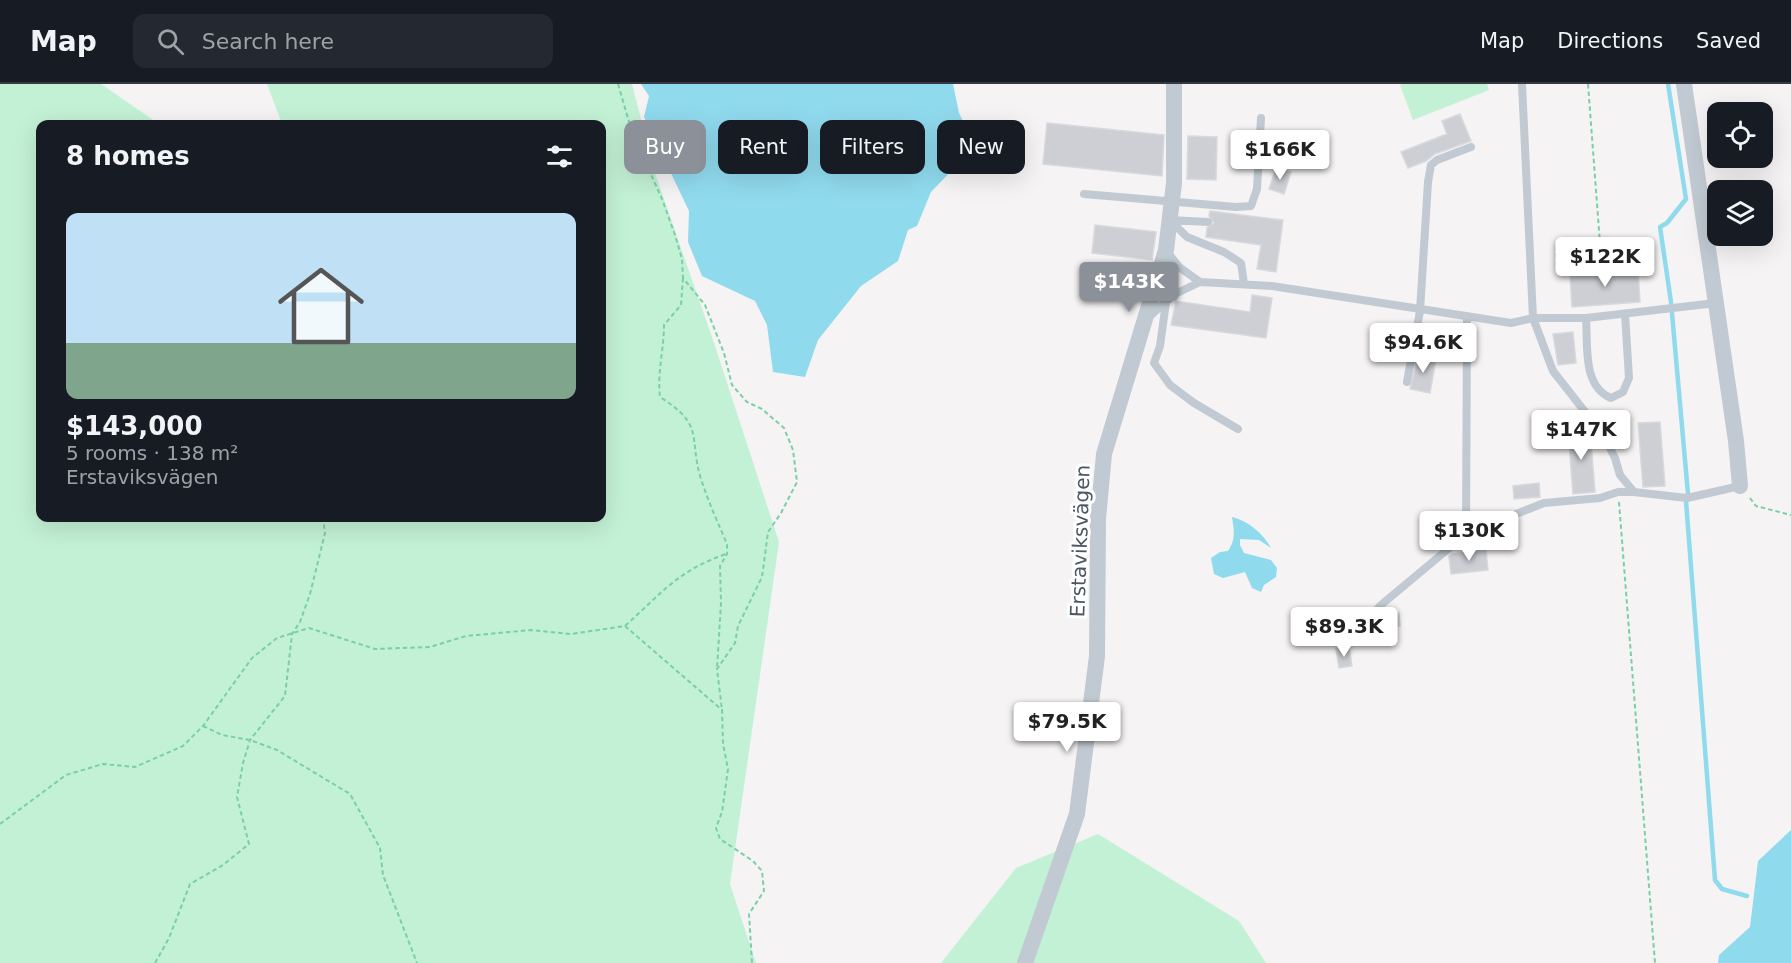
<!DOCTYPE html>
<html lang="en">
<head>
<meta charset="utf-8">
<style>
  :root { --surface:#171b24; --page:#242831; --text:#f1f3f6; --muted:#9ea1a6; --line:#363941; --accent:#8c9099 }
  body { margin:0; font-family:"DejaVu Sans",sans-serif; background:var(--page); color:var(--text); height:100vh; display:flex; flex-direction:column; font-size:22px; white-space:nowrap }
  * { box-sizing:border-box; margin:0 }
  p { font-size:20px; color:var(--muted) }
  .icon { flex:none; width:33px; height:33px; fill:none; stroke:currentColor; stroke-width:2; stroke-linecap:round; stroke-linejoin:round }
  .map { position:relative; flex:1; overflow:hidden }
  .panel { position:absolute; left:36px; top:36px; width:570px; height:402px; display:flex; flex-direction:column; background:var(--surface); border-radius:12px; box-shadow:0 6px 24px #0002 }
  .panel>* { flex:none }
  .top-card { position:absolute; left:624px; top:36px; width:570px; height:54px; display:flex; gap:12px }
  .tools { position:absolute; left:1707px; top:18px; display:grid; gap:12px }
  .tools a { display:grid; place-items:center; width:66px; height:66px; border-radius:12px; background:var(--surface); box-shadow:0 6px 24px #0002; font-size:30px }
  .price { position:absolute; translate:-50% -51px; padding:0 14px; border-radius:6px; background:#fff; color:#222; font-size:20px; line-height:39px; filter:drop-shadow(0 2px 3px #0008) }
  .price::after { content:''; position:absolute; left:50%; top:36px; width:18px; height:14px; margin-left:-9px; background:inherit; clip-path:polygon(0 0,100% 0,50% 100%) }
  .price.selected { background:var(--accent); color:#fff }
  ul { padding:0; list-style:none }
  li { display:grid; align-content:center; gap:12px; height:318px; padding:0 30px }
  li span { display:grid; place-items:center; height:186px; border-radius:12px; color:#555 }
  li>.icon { margin-inline-start:auto }
  span .icon { width:108px; height:108px; fill:#fffc; stroke-width:1 }
  li b { font-size:26px }
  h2 { display:flex; justify-content:space-between; align-items:center; height:72px; padding:0 30px; font-size:26px }
  .chip { padding:0 21px; border-radius:12px; background:var(--surface); box-shadow:0 6px 24px #0002; font-size:21px; line-height:54px }
  .chip.selected { background:var(--accent); color:#fff }
  header { display:flex; align-items:center; gap:36px; box-sizing:border-box; height:84px; padding:0 30px; background:var(--surface); border-bottom:2px solid var(--line) }
  header strong { font-size:28px }
  nav { display:flex; gap:33px; margin-inline-start:auto; font-size:21px }
  .search { width:420px; height:54px; background:var(--page); display:flex; align-items:center; gap:15px; box-sizing:border-box; padding:0 21px; border-radius:12px; color:var(--muted); font-size:22px }
  .map>svg:first-child { display:block }
  .green { fill:#c3f1d5 }
  .water { fill:#90daee }
  .lines { fill:none; stroke-linecap:round; stroke-linejoin:round }
  .stream { stroke:#90daee; stroke-width:4.5 }
  .building { fill:#cdcfd5; stroke:#d7d9de; stroke-width:1.5 }
  .path { stroke:#7ad0a6; stroke-width:2; stroke-dasharray:4.5 3; stroke-linecap:butt }
  .service { stroke:#c1cad2; stroke-width:8 }
  .minor { stroke:#c1cad2; stroke-width:16 }
  .labels { text-anchor:middle; dominant-baseline:central; stroke-width:6; stroke-linejoin:round; paint-order:stroke }
  .street-label { font-size:20px; fill:#4a5661; stroke:#fff }
</style>
</head>
<body>
<header>
<strong>Map</strong>
<div class="search"><svg class="icon" aria-label="search" viewBox="0 0 24 24"><circle cx="10" cy="10" r="6"/><path d="M15 15l6 6"/></svg>Search here</div>
<nav><a>Map</a><a>Directions</a><a>Saved</a></nav>
</header>
<div class="map">
<svg width="1791" height="879" viewBox="0 0 1791 879">
  <rect width="100%" height="100%" fill="#f5f3f3"/>
  <path class="green" d="M0,0H101L159,40H40V434H602V40H282L267,0H632L654,86L714,259L779,458L730,800L756,879H0Z
    M1402,0H1487L1489,6L1413,36L1400,1Z
    M1098,750L1239,837L1266,879H941L1016,784Z"/>
  <path class="water" d="M641,0H953L959,29L964,39L950,61L957,81L931,108L917,142L908,146L898,177L861,202L818,256L805,293L773,288L767,241L755,217L702,192L688,158L689,127L644,33L649,12Z
    M1232,433C1248,437 1263,449 1271,464L1259,456L1240,455V461L1244,469L1271,476L1277,484L1276,493L1264,501L1261,508L1252,504L1245,488L1223,494L1214,490L1211,474L1220,468L1228,467C1236,456 1234,445 1232,433Z
    M1791,746V879H1718L1719,871L1750,843L1758,777Z"/>
  <g class="lines">
    <path class="stream" d="M1668,0L1686,115L1667,139L1660,143L1671,218L1688,410L1686,417L1715,796L1722,805L1747,812"/>
  </g>
  <path class="building" d="M1460,30L1471,57L1435,70L1426,77L1408,84L1401,68L1447,50L1442,37Z
    M1047,39L1164,51L1162,92L1043,80Z
    M1188,52L1217,53L1216,96L1187,95Z
    M1276,84L1291,88L1284,110L1269,105Z
    M1210,127L1283,136L1276,188L1257,185L1261,161L1206,153L1207,144L1214,139L1209,132Z
    M1095,141L1156,148L1152,176L1092,169Z
    M1613,186V188L1638,186L1640,218L1572,223L1570,191Z
    M1252,211L1272,214L1266,254L1171,241L1176,217L1250,228Z
    M1573,248L1576,279L1558,281L1553,250Z
    M1418,271L1436,275L1430,309L1410,305Z
    M1660,338L1665,402L1643,403L1638,339Z
    M1590,345L1595,408L1573,410L1568,346Z
    M1539,399L1540,413L1514,415L1513,402Z
    M1486,466L1488,486L1451,490L1449,472L1452,470Z
    M1399,529L1400,542L1379,543V533L1381,530Z
    M1349,563L1352,582L1339,584L1336,565Z"/>
  <g class="lines">
    <path class="path" d="M618,0L632,48L662,115L675,151L682,175L683,194L705,221L724,269L732,301L747,318L762,325L784,344L793,366L797,398L781,429L768,448L762,493L738,542L735,559L717,585L722,626
      M1588,0L1602,186
      M1644,160L1646,183L1557,189L1556,166Z
      M683,194L681,221L664,241C664,265 657,289 660,313C706,342 688,353 701,395C708,417 718,439 727,460V470L720,482L721,519L717,585
      M1612,326L1614,347
      M1750,414L1756,422L1791,431
      M1619,418L1655,879
      M625,542C662,509 677,487 726,470
      M203,642L222,651L250,656L277,666L350,710L380,764L383,791L417,879
      M0,740L66,691L103,680L135,683L183,662L203,642L252,574L277,554L309,544L375,565L430,563L466,552L531,546L571,550L625,542L722,626L723,660L728,685L722,728L716,744L720,755L753,777L762,787L764,807L749,830L752,879
      M155,879L169,854L190,800L223,781L249,760L237,713L243,679L250,656L285,612L292,550L300,538L310,510L325,449L323,434"/>
    <path class="service" d="M1522,0L1533,234H1586L1716,219
      M1084,110L1236,123L1251,122L1257,105L1261,34
      M1208,138L1170,136L1187,153L1224,168L1241,179L1244,200
      M1166,166L1179,183L1200,198L1272,202L1511,239L1533,234L1553,287L1604,352L1615,374L1620,391L1634,408L1687,414L1740,402
      M1172,174L1160,262L1154,279L1170,301L1194,319L1238,345
      M1149,233L1173,211L1200,198
      M1586,234C1588,261 1582,302 1611,314L1623,308L1629,294L1625,230
      M1407,298L1420,227L1428,98L1431,81L1437,76L1471,63
      M1466,450L1489,451L1516,430L1544,419L1600,414L1618,408H1634
      M1364,548L1372,531L1381,521L1466,450L1467,233"/>
    <path class="minor" d="M1684,0L1736,357L1740,402
      M1025,879L1077,730L1097,572L1098,435L1104,370L1166,166L1174,99V0"/>
  </g>
  <g class="labels">
    <g class="street-label">
      <text transform="translate(1080 457) rotate(-88)">Erstaviksvägen</text>
    </g>
  </g>
</svg>
<div class="tools">
<a><svg class="icon" aria-label="locate" viewBox="0 0 24 24"><circle cx="12" cy="12" r="6"/><path d="M12 2v4M12 18v4M2 12h4M18 12h4"/></svg></a>
<a><svg class="icon" aria-label="layers" viewBox="0 0 24 24"><path d="M12 4l9 5-9 5-9-5zM3 14l9 5 9-5"/></svg></a>
</div>
<b class="price" style="left:1280px;top:97px">$166K</b>
<b class="price" style="left:1605px;top:204px">$122K</b>
<b class="price selected" style="left:1129px;top:229px">$143K</b>
<b class="price" style="left:1423px;top:290px">$94.6K</b>
<b class="price" style="left:1581px;top:377px">$147K</b>
<b class="price" style="left:1469px;top:478px">$130K</b>
<b class="price" style="left:1344px;top:574px">$89.3K</b>
<b class="price" style="left:1067px;top:669px">$79.5K</b>
<div class="top-card">
<a class="chip selected">Buy</a>
<a class="chip">Rent</a>
<a class="chip">Filters</a>
<a class="chip">New</a>
</div>
<section class="panel">
<h2>8 homes<svg class="icon" aria-label="filters" viewBox="0 0 24 24"><path d="M4 7h16M4 17h16"/><circle cx="9" cy="7" r="2"/><circle cx="15" cy="17" r="2"/></svg></h2>
<ul>
<li><span style="background:linear-gradient(#bfe0f5 70%,#7fa58c 0)"><svg class="icon" aria-label="home" viewBox="0 0 24 24"><path d="M3 11l9-7 9 7M6 9v11h12V9"/></svg></span><div><b>$143,000</b><p>5 rooms · 138 m²</p><p>Erstaviksvägen</p></div></li>
</ul>
</section>
</div>
</body>
</html>
